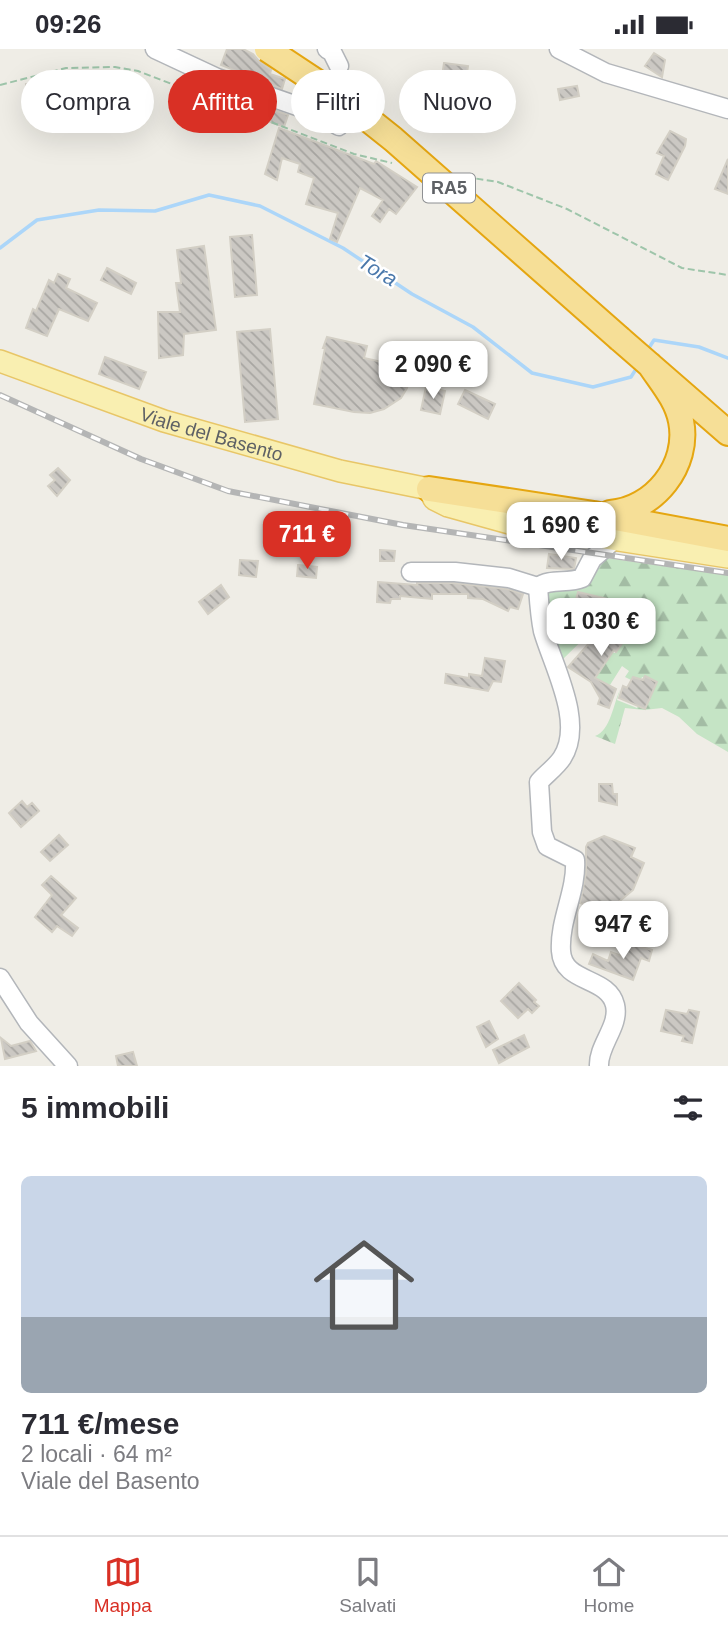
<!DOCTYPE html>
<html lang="it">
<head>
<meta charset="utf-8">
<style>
  :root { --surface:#fff; --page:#f7f7f7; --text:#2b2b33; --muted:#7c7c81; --line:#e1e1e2; --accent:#d93025 }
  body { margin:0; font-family:Helvetica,sans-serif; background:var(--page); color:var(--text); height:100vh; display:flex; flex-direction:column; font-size:26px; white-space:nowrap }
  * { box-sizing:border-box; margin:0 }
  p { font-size:23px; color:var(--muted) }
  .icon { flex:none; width:38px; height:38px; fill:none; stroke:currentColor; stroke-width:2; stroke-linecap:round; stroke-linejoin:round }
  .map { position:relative; height:1017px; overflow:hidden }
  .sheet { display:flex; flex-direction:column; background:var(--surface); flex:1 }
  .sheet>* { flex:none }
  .guide { position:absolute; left:21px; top:21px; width:686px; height:63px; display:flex; gap:14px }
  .price { position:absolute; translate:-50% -60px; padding:0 16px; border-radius:14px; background:#fff; color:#222; font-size:23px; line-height:46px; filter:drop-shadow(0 2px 4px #0008) }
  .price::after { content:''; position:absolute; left:50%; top:42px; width:21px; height:16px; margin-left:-10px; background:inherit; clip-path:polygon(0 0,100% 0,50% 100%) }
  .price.selected { background:var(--accent); color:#fff }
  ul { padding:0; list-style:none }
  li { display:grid; align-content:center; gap:14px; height:371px; padding:0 21px }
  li+li { border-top:2px solid var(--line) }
  li span { display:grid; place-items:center; height:217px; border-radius:10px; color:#555 }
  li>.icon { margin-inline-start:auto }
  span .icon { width:126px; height:126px; fill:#fffc; stroke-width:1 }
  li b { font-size:30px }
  h2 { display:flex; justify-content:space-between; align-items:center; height:84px; padding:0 21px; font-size:30px }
  .chip { padding:0 24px; border-radius:32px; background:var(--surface); box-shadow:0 7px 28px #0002; font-size:24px; line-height:63px }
  .chip.selected { background:var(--accent); color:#fff }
  .status { display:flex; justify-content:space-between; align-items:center; height:49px; padding:0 35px; background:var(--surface); direction:ltr }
  .status svg { height:19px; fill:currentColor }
  .dock { display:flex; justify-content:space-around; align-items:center; height:98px; border-top:2px solid var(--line); background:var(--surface); font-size:19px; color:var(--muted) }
  .dock a { display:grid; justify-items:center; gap:4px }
  .dock .selected { color:var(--accent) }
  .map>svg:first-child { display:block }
  .forest { fill:url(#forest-firs) }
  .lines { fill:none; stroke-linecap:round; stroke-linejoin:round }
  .stream { stroke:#acd6f9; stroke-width:3.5 }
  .building { fill:url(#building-back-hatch); stroke:#d3cfc5; stroke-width:2 }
  .minor-casing { stroke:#b3b6ba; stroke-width:21 }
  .major-casing { stroke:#e8c667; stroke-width:24 }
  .highway-casing { stroke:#e5a611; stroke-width:28 }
  .path { stroke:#9ec5aa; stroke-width:2; stroke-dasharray:7 3.5; stroke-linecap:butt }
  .minor { stroke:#fff; stroke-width:18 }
  .major { stroke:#f9efb1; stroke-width:21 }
  .highway { stroke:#f6df97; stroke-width:24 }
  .rail-casing { stroke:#b4b5b5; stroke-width:6 }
  .rail { stroke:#fff; stroke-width:3.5; stroke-dasharray:10; stroke-linecap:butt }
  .highway-bridge-casing { stroke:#e5a611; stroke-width:28; stroke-linecap:butt }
  .highway-bridge { stroke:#f6df97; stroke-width:24 }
  .labels { text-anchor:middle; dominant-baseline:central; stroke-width:5; stroke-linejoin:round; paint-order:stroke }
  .shield { fill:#fff; stroke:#8e9093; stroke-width:2 }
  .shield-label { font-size:18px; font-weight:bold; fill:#5e6165 }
  .street-label { font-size:19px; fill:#5e6165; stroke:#fff }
  .water-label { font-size:21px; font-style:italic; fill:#4a78ab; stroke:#fff }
</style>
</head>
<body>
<div class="status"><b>09:26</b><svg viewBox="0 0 49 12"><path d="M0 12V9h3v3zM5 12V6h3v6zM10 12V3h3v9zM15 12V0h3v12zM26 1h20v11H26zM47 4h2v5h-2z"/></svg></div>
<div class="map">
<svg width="728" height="1017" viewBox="0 0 728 1017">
  <defs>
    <pattern id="forest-firs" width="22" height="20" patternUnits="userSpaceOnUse" patternTransform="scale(1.75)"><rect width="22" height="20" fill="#c5e4c5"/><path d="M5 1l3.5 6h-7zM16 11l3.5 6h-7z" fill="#a3bca4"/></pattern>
    <pattern id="building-back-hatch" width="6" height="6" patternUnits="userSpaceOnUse" patternTransform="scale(1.75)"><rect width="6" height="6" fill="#cbc8c3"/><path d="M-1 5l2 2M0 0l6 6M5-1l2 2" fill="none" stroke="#a8a6a2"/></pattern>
  </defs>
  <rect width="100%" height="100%" fill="#efede6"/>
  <path class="forest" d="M599,508L728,526V703L697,685L679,668L662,659L644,661L625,659L615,695L595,687C611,681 613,655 620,641L617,651L637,659L640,650L649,653L656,633L642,628L641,631L634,628L633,632L625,628L629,622L622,617L610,636L599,632L595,636L590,633L612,603L615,604L624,592L618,587L627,577L621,570L607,567L561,612L539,538L573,536Z"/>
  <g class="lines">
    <path class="stream" d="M0,199L37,171L99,161L155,162L209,146L260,157L343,199L412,245L473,278L532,324L593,338L631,328L638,317
      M647,302L654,291L699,298L728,309"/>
  </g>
  <path class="building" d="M227,0H243L253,5L259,12L271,21L270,25L285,30L282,40L221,16Z
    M654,4L665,11L662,28L645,17Z
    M444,14L468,17L464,44L440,41Z
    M62,29L63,39L27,43L26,35Z
    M577,37L579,47L560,51L558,40Z
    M274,61L288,66L284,78L270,73Z
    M279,79L374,115L376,112L417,138L396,165L389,160L380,173L372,167L383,151L360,139L337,193L330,190L338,164L306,155L314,129L298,123L300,115L282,109L277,131L265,125Z
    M670,82L686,90L685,97L668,131L656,125L664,107L657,104Z
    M728,110V145L715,140Z
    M252,186L257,246L235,248L230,188Z
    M204,197L216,281L184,285L183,306L159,309L158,263H180L176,234H181L177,201Z
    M107,219L136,234L131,245L101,231Z
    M58,225L70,230L66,239L97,254L88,272L59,260L47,287L26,279L33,260L36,262L49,231L54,234Z
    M270,280L278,370L245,373L237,283Z
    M327,288L367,297L364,309L382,313L381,317L411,323L407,339L401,349L384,360L370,364L354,363L314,355L325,299H323Z
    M105,308L146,323L139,340L99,325Z
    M426,338L445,342L440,365L421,361Z
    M465,341L495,355L488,370L458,355Z
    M58,419L70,431L57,447L48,437L55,431L50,426Z
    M380,501L395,502L394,512H380Z
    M549,505L576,509L574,520L547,519Z
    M240,511L258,512L256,528L239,526Z
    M298,516L317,518L316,529L297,527Z
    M378,533L417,536V534H454L507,540L523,545L518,560L510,558L508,562L483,550L468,549V545H432V550L400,547V550H391L390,554L377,553Z
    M221,536L229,548L208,565L199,553Z
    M578,543L616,552L614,558L621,567L575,554Z
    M630,562L634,567L615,584L624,592L616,603L614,601L595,629L616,640L609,659L598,655L600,649L591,633L568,618L598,584Z
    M485,609L505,612L501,633L493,632L488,642L445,634L446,625L469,629V625L482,627Z
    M645,627L657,633L645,660L619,649L623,637L627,639L633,628L643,631Z
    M599,735H612L613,745H617V756L599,752Z
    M22,752L27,758L32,754L39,762L21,778L9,764Z
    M59,786L68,796L50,812L41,803Z
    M604,787L635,799L631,808L644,814L633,841L608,862L580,854L586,824V798L588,794Z
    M51,827L76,849L61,866L78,879L72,887L57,877L52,883L35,868L52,846L42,836Z
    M628,894L652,901L649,912L641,909L633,931L589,915L593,905L608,912L611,903L624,908Z
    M519,934L536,951L534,953L539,957L532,964L528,960L518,969L501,952Z
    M666,961L687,965L689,961L699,963L692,994L682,992L684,987L661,982Z
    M489,972L498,990L486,998L477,978Z
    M524,986L529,998L499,1014L493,1001Z
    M1,989L11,997L30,992L36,1002L5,1010Z
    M133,1003L137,1017H118L116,1007Z"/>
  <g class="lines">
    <g class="minor-casing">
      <path id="minor" d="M155,0L217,29L317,64L339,77
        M327,0L332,3L339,17
        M559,0L606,24L728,60
        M411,523H455L509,529L538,538
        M0,929L29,974L68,1017
        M599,1017C598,996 620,977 615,956C608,927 563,935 561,902C559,871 577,842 575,811L547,797L542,783L539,733C546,725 556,718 562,709C585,674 553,617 543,582C540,568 539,552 538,538C550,529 568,535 582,529L592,510L614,491"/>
    </g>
    <g class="major-casing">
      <g id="major">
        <path id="s1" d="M0,312L164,372L340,422L429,440L434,450L448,457L509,474L728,508"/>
      </g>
    </g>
    <g class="highway-casing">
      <path id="highway" d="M620,290L728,384
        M429,440L594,465L728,490
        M610,464C654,461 690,416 681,372C677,351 662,334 650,316"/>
    </g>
    <path class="path" d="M0,36L66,19L115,18L138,22L354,105L392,114
      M466,128L498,133L567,160L682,219L728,226"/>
    <use href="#minor" class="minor"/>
    <use href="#major" class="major"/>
    <use href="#highway" class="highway"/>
    <g class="rail-casing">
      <path id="rail" d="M0,346L141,410L228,442L403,476L728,524"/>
    </g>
    <use href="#rail" class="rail"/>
    <g class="highway-bridge-casing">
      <path id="highway-bridge" d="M267,0L344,51L393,90L620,290"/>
    </g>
    <use href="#highway-bridge" class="highway-bridge"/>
  </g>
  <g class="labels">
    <rect class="shield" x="423" y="124.5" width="52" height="29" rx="5"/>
    <g class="shield-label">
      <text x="449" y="139">RA5</text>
    </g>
    <g class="street-label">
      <text stroke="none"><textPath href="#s1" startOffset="224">Viale del Basento</textPath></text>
    </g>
    <g class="water-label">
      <text transform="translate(378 221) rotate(31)">Tora</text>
    </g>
  </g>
</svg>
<b class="price" style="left:433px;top:352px">2 090 €</b>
<b class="price" style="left:561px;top:513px">1 690 €</b>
<b class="price selected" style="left:307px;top:522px">711 €</b>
<b class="price" style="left:601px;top:609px">1 030 €</b>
<b class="price" style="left:623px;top:912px">947 €</b>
<div class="guide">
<a class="chip">Compra</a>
<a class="chip selected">Affitta</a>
<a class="chip">Filtri</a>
<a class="chip">Nuovo</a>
</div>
</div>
<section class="sheet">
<h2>5 immobili<svg class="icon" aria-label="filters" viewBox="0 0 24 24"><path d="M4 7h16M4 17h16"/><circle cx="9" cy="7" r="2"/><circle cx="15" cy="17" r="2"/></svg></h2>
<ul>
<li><span style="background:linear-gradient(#c9d6e8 65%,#9aa5b1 0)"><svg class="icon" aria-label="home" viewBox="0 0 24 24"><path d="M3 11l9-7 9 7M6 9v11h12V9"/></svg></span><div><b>711 €/mese</b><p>2 locali · 64 m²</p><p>Viale del Basento</p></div></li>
</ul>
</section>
<nav class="dock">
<a class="selected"><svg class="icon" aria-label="map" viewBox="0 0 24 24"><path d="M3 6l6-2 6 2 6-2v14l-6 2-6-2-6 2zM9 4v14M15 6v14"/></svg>Mappa</a>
<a><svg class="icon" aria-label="saved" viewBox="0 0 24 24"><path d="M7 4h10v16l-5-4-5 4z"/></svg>Salvati</a>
<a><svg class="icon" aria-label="home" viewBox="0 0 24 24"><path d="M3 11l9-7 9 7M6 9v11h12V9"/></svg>Home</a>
</nav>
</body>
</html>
